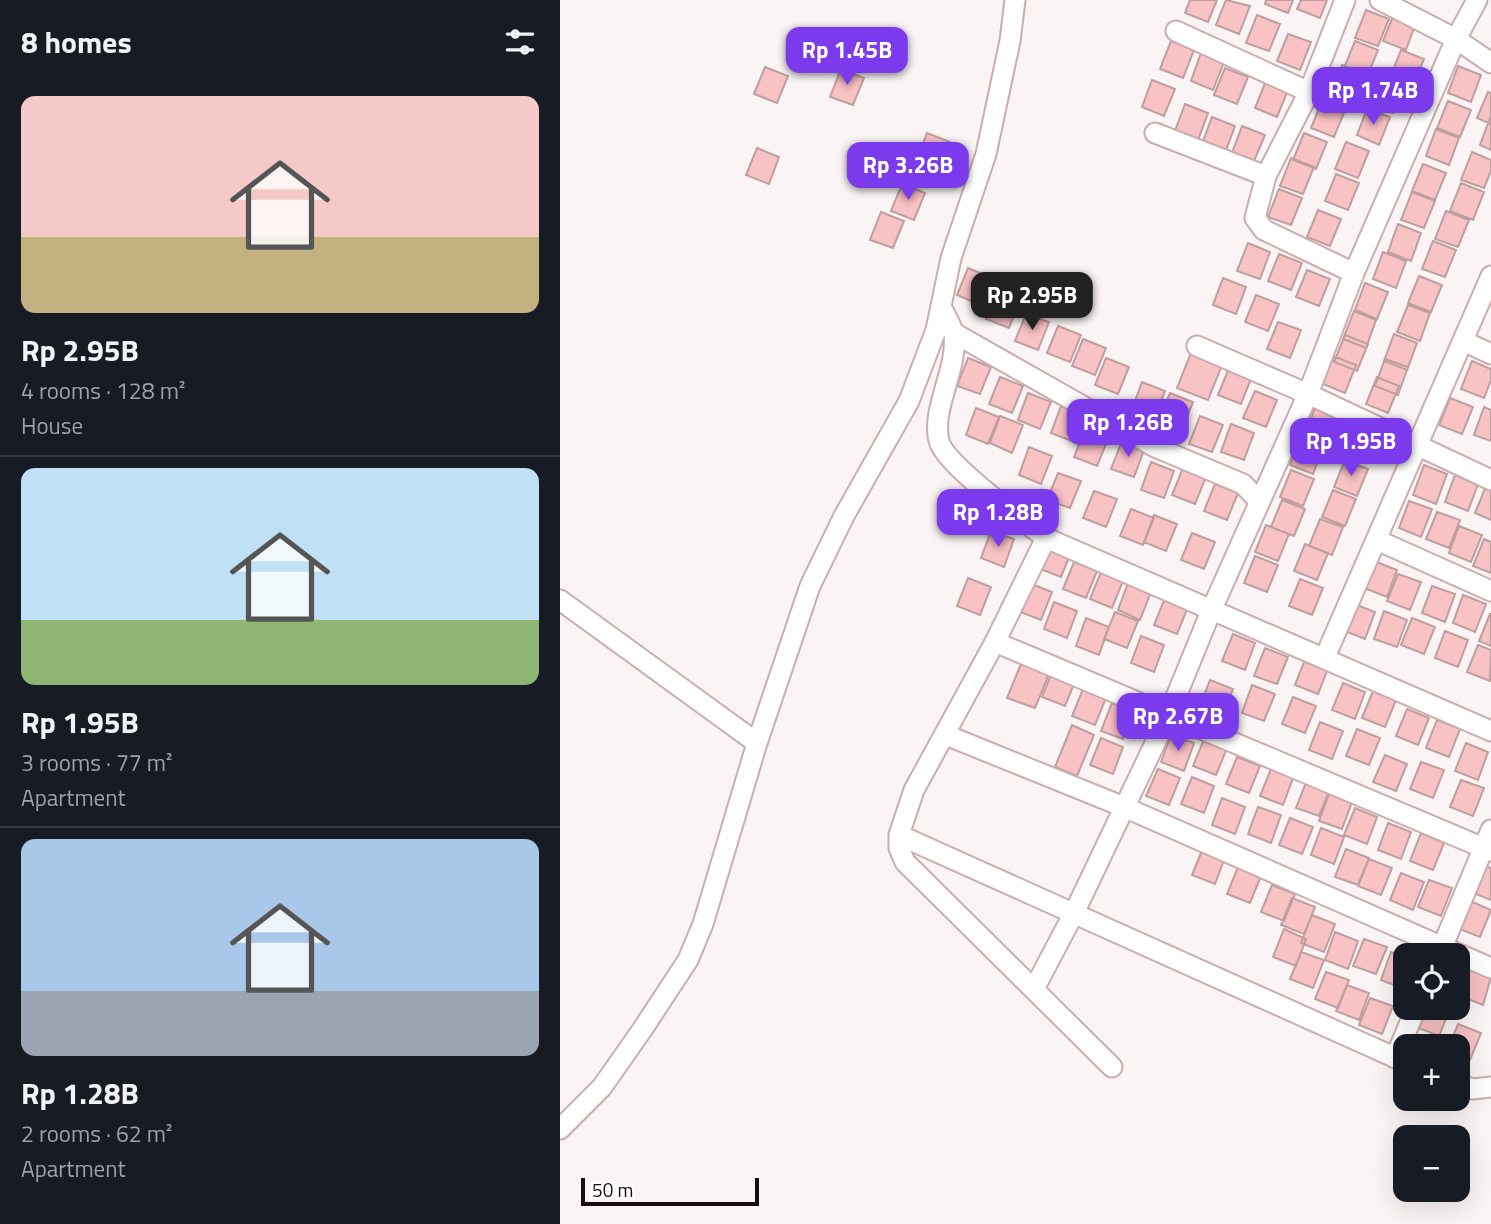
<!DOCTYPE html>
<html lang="en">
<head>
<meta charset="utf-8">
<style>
  :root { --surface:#171b24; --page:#242831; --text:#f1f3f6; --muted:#9ea1a6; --line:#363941; --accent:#7c3aed }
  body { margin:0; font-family:"Titillium Web",sans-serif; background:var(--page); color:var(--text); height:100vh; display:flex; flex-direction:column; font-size:26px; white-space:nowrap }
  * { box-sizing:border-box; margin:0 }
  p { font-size:23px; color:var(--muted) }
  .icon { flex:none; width:38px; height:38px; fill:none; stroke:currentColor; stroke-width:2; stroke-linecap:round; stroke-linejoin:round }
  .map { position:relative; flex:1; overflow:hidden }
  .side { display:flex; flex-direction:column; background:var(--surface); width:560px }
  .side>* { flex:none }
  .tools { position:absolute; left:833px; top:943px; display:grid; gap:14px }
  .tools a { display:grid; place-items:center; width:77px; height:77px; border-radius:14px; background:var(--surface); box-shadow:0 7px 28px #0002; font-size:35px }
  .scale { position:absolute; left:21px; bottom:18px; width:178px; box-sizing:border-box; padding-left:7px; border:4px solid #180d0e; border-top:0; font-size:19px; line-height:24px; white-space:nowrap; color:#180d0e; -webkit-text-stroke:5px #fff; paint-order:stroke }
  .price { position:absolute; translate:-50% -60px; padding:0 16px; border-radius:14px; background:var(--accent); color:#fff; font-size:23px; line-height:46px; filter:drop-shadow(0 2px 4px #0008) }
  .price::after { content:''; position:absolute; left:50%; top:42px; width:21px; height:16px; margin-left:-10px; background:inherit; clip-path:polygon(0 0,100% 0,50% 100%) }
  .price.on { background:#222; color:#fff }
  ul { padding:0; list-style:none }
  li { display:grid; align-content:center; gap:14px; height:371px; padding:0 21px }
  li+li { border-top:2px solid var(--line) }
  li span { display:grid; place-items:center; height:217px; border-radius:14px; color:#555 }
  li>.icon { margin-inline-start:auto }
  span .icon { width:126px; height:126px; fill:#fffc; stroke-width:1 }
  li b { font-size:30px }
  h2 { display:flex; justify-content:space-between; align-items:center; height:84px; padding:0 21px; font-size:30px }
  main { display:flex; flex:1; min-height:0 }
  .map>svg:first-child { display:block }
  .building { fill:#f9c2c5; stroke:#bd9fa0; stroke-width:2 }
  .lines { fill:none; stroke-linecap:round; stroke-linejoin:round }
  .minor-casing { stroke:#ccadaf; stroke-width:23 }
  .minor { stroke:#fff; stroke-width:19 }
</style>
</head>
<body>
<main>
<section class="side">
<h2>8 homes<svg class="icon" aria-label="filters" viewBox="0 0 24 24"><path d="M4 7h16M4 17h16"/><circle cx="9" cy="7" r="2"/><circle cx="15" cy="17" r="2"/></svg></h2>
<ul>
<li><span style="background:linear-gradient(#f6c9c9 65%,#c2b280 0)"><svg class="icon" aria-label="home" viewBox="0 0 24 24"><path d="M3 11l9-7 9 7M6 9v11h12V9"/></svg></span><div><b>Rp 2.95B</b><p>4 rooms · 128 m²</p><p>House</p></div></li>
<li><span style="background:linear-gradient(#bfe0f5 70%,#8fb573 0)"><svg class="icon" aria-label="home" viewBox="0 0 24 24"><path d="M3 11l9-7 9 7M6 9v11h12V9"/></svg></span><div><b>Rp 1.95B</b><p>3 rooms · 77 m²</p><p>Apartment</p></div></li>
<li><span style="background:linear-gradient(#a9c7e8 70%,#9aa5b1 0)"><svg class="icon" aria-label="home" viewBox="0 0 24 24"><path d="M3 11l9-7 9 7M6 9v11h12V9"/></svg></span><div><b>Rp 1.28B</b><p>2 rooms · 62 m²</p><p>Apartment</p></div></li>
</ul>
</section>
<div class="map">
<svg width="931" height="1224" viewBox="0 0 931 1224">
  <rect width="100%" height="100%" fill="#faf4f4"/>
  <path class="building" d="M630,0H657L648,22L625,13Z
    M666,0L690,6L679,34L656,25Z
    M706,0H733L728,13L705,4Z
    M741,0H767L760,18L737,9Z
    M806,10L829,19L818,46L795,38Z
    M834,14L856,22L846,50L823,41Z
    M697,15L720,24L709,51L686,43Z
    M728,34L751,42L740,70L717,61Z
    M611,41L634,50L623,78L600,69Z
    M795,41L818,50L807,77L784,68Z
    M841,50L864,59L853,86L830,78Z
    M641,53L664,62L653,90L631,81Z
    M782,65L805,74L794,102L771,93Z
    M898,66L921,75L911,102L888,93Z
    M205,67L228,76L217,103L194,94Z
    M665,68L688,77L677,104L654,95Z
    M281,69L304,78L293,105L270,97Z
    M821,77L844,86L833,113L810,104Z
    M592,80L615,89L604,116L582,107Z
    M706,81L728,90L717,117L695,108Z
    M928,92L931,93V124L917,118Z
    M762,101L785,110L774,137L751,128Z
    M888,101L911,110L900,137L877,128Z
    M625,104L648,113L638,140L615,131Z
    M807,109L830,117L819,145L797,135Z
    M652,117L675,126L665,153L642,144Z
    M930,118H931V150L920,145Z
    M682,126L705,135L694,161L672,153Z
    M876,129L899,138L889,165L866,156Z
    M367,133L390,142L379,169L356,161Z
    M744,133L767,142L756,169L733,160Z
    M786,142L809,151L798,178L775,169Z
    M197,148L219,157L209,184L186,175Z
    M912,152L931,160V171L924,188L901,180Z
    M731,158L754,167L743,194L720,186Z
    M863,164L886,173L875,200L852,191Z
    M776,174L799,183L788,210L765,201Z
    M901,183L924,192L913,220L890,211Z
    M342,184L365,193L354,220L331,211Z
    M719,189L742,198L731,225L708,217Z
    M852,192L875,201L864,228L841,220Z
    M758,210L781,219L770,246L747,237Z
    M886,211L909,220L898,247L875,239Z
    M321,212L344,221L333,248L310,240Z
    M838,224L861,233L851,261L828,252Z
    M873,241L896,250L885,277L862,269Z
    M688,243L710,252L700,279L677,271Z
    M823,252L846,261L836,288L813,279Z
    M719,254L742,263L731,290L708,281Z
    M408,268L430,277L420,305L397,295Z
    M747,270L770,279L759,306L736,297Z
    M859,276L882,285L871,312L848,303Z
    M663,278L686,287L676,314L653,305Z
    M805,283L828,292L817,319L795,310Z
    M437,292L460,301L449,328L426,319Z
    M696,295L719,304L708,331L685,322Z
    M848,305L870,313L860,341L837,332Z
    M794,311L816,320L806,348L783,339Z
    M466,314L489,322L478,350L455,341Z
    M718,322L741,330L730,358L707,349Z
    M498,326L521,335L510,362L487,353Z
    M834,334L857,343L847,370L824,361Z
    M785,335L808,344L797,371L774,362Z
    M523,339L546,348L535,375L512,366Z
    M631,353L662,365L648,400L617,388Z
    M773,356L796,365L785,393L763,384Z
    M408,358L431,367L420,394L397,386Z
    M546,358L569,367L558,394L535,385Z
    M825,359L848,367L838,395L815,386Z
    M912,361L931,369V380L924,398L901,389Z
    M669,368L692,376L681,404L658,395Z
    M440,377L463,386L452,413L429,404Z
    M817,377L839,386L828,413L806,404Z
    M582,382L605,391L594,418L572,409Z
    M695,391L717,400L706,427L683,418Z
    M468,393L491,402L480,429L458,420Z
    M610,393L633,402L622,429L599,420Z
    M890,398L913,407L902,434L879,425Z
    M756,405L779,414L769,441L746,432Z
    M501,406L524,415L514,442L491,433Z
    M924,407L931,410V441L914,435Z
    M416,408L439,417L428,444L406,435Z
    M440,416L463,425L452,453L430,443Z
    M640,416L663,425L652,452L629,444Z
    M671,424L694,433L684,460L661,452Z
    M798,424L820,432L809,460L786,451Z
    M525,430L548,439L537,466L514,457Z
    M741,438L764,446L753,474L730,465Z
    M562,441L584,450L574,477L551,469Z
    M469,447L492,456L481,484L459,475Z
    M785,460L808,469L797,496L774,487Z
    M591,462L614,471L604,498L581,490Z
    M864,465L887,474L876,504L853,495Z
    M623,468L646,477L635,504L612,495Z
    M731,470L754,479L743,506L720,497Z
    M498,473L521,481L510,508L487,500Z
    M895,475L918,484L908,511L885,502Z
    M655,484L678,493L667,520L644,511Z
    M926,486L931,488V520L915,513Z
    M773,490L796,499L785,526L762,517Z
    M534,491L557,499L546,527L523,518Z
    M722,500L745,509L734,536L711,527Z
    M849,501L872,509L861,537L839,528Z
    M571,509L594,518L583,545L560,536Z
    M877,512L900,520L889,548L866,539Z
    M594,515L617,524L606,551L584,542Z
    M760,519L783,527L772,555L749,546Z
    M706,525L729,534L718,561L695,552Z
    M899,526L922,535L911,562L889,553Z
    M431,531L454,539L444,567L421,558Z
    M632,533L655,542L644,569L621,560Z
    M924,539L931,542V573L913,566Z
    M489,541L512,550L501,577L478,568Z
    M745,544L768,553L757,580L734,571Z
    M695,556L718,565L707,592L684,583Z
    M814,561L837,570L827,597L804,588Z
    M514,562L537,571L526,598L503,589Z
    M541,572L563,581L552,608L530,599Z
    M838,574L861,582L850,610L827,601Z
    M408,578L431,587L420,615L397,606Z
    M740,579L763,588L752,615L729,606Z
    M469,583L492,592L481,620L458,611Z
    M568,583L591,592L580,620L558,610Z
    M872,586L895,594L885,622L862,613Z
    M903,595L926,604L915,632L893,623Z
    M605,598L628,607L617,634L594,625Z
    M494,602L517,611L507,638L484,629Z
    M792,603L815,612L805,639L782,630Z
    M824,611L847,620L837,647L814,639Z
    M555,612L578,621L567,648L544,639Z
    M930,614H931V646L919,641Z
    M526,618L549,627L539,655L516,646Z
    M852,618L875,627L864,654L841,645Z
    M885,631L908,640L898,667L875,658Z
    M673,634L695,643L685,670L662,661Z
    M581,636L604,645L594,672L571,663Z
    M918,645L931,650L930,681L907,672Z
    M705,648L728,657L717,684L694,676Z
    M746,657L769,666L758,694L735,685Z
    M463,659L491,669L475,708L447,698Z
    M493,670L516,679L505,706L482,697Z
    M650,680L673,689L662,717L639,708Z
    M783,683L805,692L795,719L772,710Z
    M692,685L715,694L704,721L682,713Z
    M523,689L546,698L535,725L512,716Z
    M813,691L836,700L825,727L802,718Z
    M733,697L756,706L745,733L722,724Z
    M552,703L575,712L563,739L541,731Z
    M847,709L869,718L858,745L836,736Z
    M877,720L900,729L889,757L866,748Z
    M760,722L783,731L772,759L749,750Z
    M512,725L534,735L517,776L495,767Z
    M797,729L820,738L809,765L786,756Z
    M611,735L634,743L624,771L601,762Z
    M541,738L563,747L553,774L530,765Z
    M644,739L667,748L656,775L633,766Z
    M906,743L928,752L918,780L895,771Z
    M825,755L847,764L836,791L813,782Z
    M677,757L700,766L689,793L666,784Z
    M861,762L884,770L873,798L850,789Z
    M598,769L620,778L609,805L586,796Z
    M711,769L733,778L723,805L700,796Z
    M632,777L654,786L644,813L621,804Z
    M747,780L770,789L759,816L736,808Z
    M901,780L924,788L913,816L890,807Z
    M769,794L792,802L782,829L759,821Z
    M662,798L685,807L675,834L652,825Z
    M698,807L721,815L711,843L688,834Z
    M795,808L817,817L807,844L784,835Z
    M730,818L753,827L742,854L719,845Z
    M828,823L851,832L841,859L818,850Z
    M761,828L784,837L774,864L751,855Z
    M861,833L884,843L873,870L850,861Z
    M643,848L665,857L655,884L632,875Z
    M786,849L809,858L798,885L775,877Z
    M809,859L832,868L821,895L798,886Z
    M922,865L931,868V900L911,892Z
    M678,867L701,876L690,903L667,894Z
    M841,873L864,882L853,910L830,900Z
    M869,880L892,888L881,916L858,907Z
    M712,885L735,894L724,921L701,912Z
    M732,898L755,907L744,934L721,925Z
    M908,900L931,910L920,937L897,928Z
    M752,915L775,924L764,952L741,943Z
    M724,929L746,939L736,966L713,957Z
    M775,932L798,941L788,969L765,960Z
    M804,939L827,947L816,974L793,966Z
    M741,952L764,960L753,988L730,979Z
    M831,952L845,958L844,989L821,980Z
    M898,966L907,970L898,994Z
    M911,968L931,977L923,1005L900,996Z
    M766,972L789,980L778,1008L755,999Z
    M787,985L809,993L799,1020L776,1011Z
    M810,998L833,1006L822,1034L799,1025Z
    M864,1008L890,1009L879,1036L856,1027Z
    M898,1024L921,1033L910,1060L898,1055V1046H889Z"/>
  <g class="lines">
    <g class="minor-casing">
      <path id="minor" d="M785,0L749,92L706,176L695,218L704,230L794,273
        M917,0L896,39L931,63
        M616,31L749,92
        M595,133L706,176
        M381,306C385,315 392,326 394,335C398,369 371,409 379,441C386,466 464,521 486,538L931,731
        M394,333L595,447L683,484L699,501
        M903,341L931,354
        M637,346L748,394L931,480
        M486,538L435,642L354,790L339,835L845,1062
        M817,540L931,591
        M0,600L197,743
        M435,642L931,851
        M765,657L931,276
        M386,735L564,807L931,968
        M339,835V848L345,862L552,1067
        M879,955L931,830
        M474,989L514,913L609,714L651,611L748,394L794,273L896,39L820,0
        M835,1058L856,1008
        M898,1084L913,1089L931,1087
        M0,1129L42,1087L82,1030L128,960L143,924L197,743L250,586L284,516L349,401L376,330L391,258L426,154L450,41L455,0"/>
    </g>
    <use href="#minor" class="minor"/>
  </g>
</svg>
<div class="tools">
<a><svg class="icon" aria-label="locate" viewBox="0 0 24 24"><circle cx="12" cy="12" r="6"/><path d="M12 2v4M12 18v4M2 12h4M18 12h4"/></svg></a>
<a>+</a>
<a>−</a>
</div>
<div class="scale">50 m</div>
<b class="price" style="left:287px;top:87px">Rp 1.45B</b>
<b class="price" style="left:813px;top:127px">Rp 1.74B</b>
<b class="price" style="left:348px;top:202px">Rp 3.26B</b>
<b class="price on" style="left:472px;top:332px">Rp 2.95B</b>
<b class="price" style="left:568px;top:459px">Rp 1.26B</b>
<b class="price" style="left:791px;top:478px">Rp 1.95B</b>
<b class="price" style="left:438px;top:549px">Rp 1.28B</b>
<b class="price" style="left:618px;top:753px">Rp 2.67B</b>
</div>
</main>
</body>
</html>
